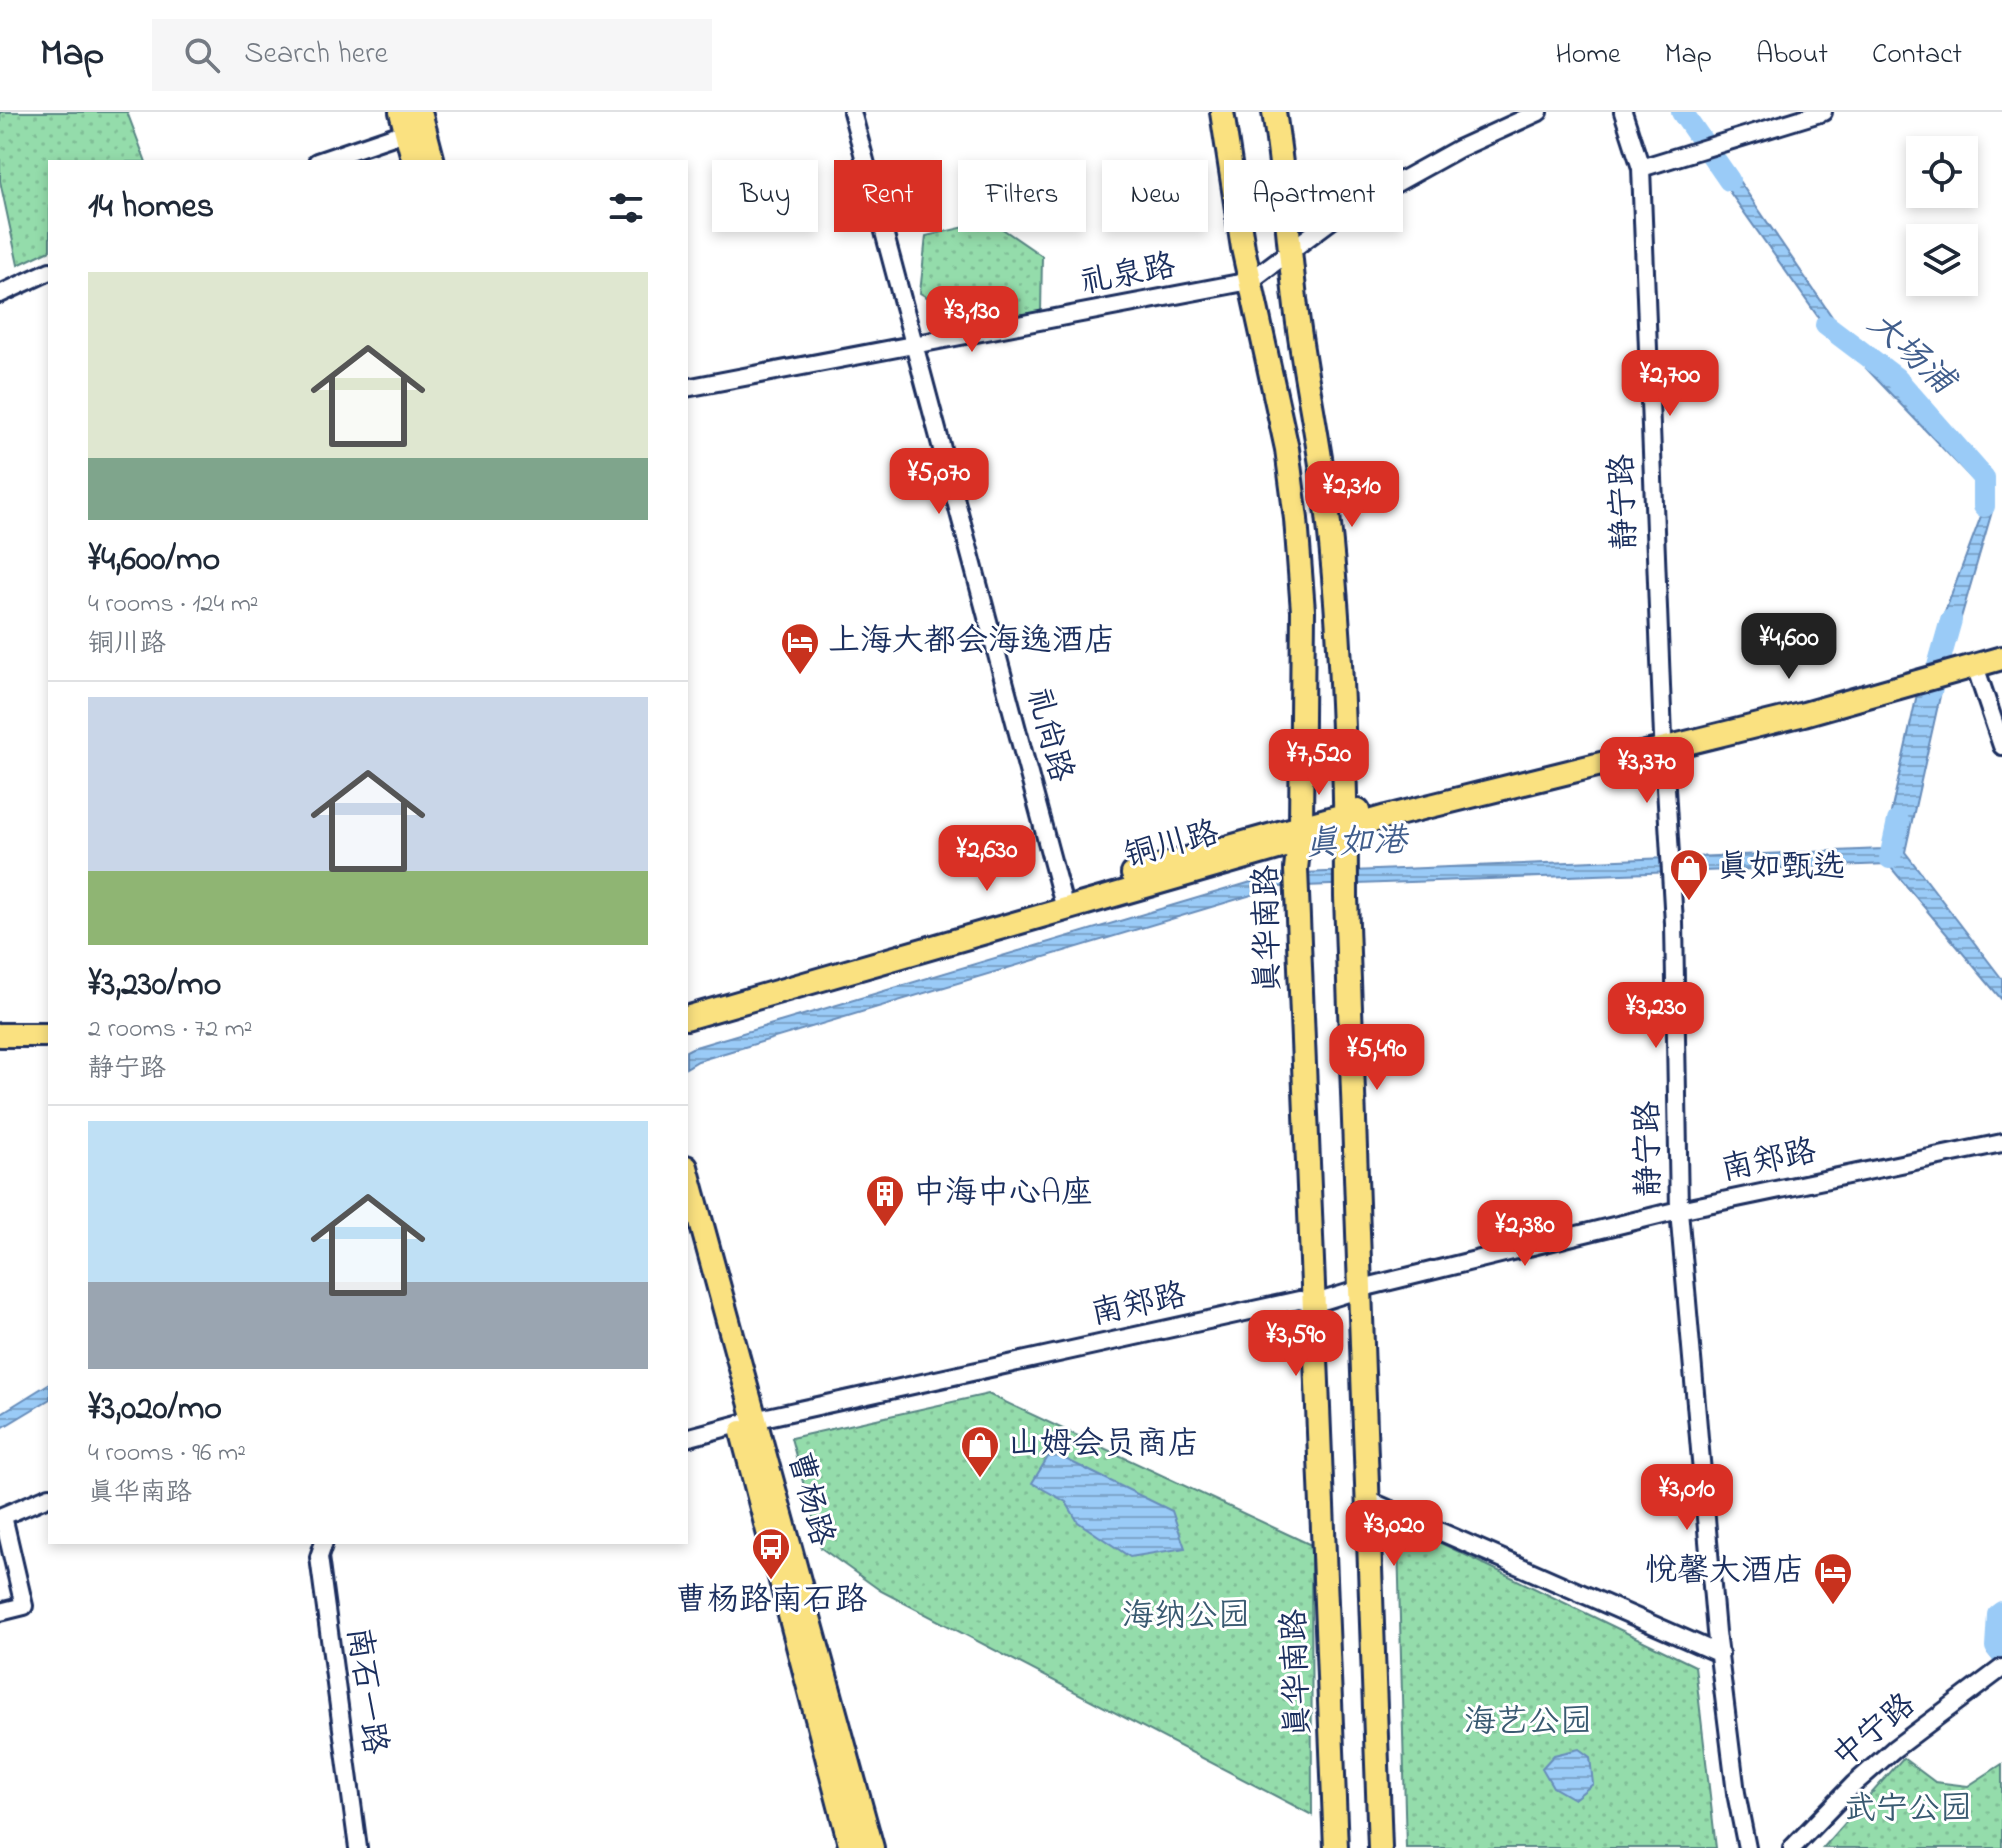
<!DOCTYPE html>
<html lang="en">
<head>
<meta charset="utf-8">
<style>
  :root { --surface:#fff; --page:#f6f6f7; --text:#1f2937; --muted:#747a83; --line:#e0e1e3; --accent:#d93025 }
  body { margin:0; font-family:"Indie Flower","LXGW WenKai TC",sans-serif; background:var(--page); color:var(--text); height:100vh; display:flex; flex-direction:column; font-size:30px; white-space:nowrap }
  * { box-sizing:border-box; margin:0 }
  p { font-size:26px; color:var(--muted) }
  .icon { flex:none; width:44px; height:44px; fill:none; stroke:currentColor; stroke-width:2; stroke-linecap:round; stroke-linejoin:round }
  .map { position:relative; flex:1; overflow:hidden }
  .drawer { position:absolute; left:48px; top:48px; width:640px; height:1384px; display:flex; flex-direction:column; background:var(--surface); border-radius:0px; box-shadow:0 4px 12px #0003 }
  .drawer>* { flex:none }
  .hud { position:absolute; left:712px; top:48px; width:760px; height:72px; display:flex; gap:16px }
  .buttons { position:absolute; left:1906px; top:24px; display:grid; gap:16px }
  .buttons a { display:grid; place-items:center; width:72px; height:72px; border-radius:0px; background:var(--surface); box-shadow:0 4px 12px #0003; font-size:40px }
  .price { position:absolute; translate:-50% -68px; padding:0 18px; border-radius:16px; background:var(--accent); color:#fff; font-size:26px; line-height:52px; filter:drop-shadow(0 2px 4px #0008) }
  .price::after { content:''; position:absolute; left:50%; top:48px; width:24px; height:18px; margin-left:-12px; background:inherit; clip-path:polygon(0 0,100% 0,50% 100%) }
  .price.current { background:#222; color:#fff }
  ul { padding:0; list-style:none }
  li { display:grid; align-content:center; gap:16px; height:424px; padding:0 40px }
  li+li { border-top:2px solid var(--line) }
  li span { display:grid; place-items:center; height:248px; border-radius:0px; color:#555 }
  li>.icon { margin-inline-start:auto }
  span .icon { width:144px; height:144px; fill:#fffc; stroke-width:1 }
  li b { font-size:34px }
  h2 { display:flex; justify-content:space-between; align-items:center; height:96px; padding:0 40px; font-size:34px }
  .chip { padding:0 28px; border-radius:0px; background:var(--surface); box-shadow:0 4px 12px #0003; font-size:28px; line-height:72px }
  .chip.current { background:var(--accent); color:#fff }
  header { display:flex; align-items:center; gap:48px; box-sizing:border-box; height:112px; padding:0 40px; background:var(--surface); border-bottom:2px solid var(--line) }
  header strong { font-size:38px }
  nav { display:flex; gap:44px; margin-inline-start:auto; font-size:28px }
  .search { width:560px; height:72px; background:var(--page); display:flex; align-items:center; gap:20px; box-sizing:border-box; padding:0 28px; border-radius:0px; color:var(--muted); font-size:30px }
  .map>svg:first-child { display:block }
  .park { fill:url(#park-dots); stroke:#588684; stroke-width:2 }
  .water { fill:url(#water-rules); stroke:#678dba; stroke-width:2 }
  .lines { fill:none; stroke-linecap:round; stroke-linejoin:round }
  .river { stroke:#9acbf7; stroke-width:22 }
  .minor-casing { stroke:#1b2f5e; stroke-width:22 }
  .major-casing { stroke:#1b2f5e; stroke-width:28 }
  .minor { stroke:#fff; stroke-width:16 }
  .major { stroke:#fae180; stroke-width:22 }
  .labels { text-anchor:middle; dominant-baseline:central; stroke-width:6; stroke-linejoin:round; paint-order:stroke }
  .street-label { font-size:32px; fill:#1b2f5e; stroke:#fff }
  .poi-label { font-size:32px; fill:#1b2f5e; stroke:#fff; text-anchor:start }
  .park-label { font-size:32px; fill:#395a71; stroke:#fff }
  .water-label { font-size:34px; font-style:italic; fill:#415e8c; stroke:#fff }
</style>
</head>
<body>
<header>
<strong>Map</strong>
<div class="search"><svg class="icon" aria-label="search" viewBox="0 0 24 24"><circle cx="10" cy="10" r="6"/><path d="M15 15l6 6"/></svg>Search here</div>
<nav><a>Home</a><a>Map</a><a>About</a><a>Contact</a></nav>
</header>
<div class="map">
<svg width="2002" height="1736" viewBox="0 0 2002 1736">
  <defs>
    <pattern id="park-dots" width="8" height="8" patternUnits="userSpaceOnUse" patternTransform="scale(2)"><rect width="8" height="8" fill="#94dcab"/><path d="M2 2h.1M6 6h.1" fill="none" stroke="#7fbd96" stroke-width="1.8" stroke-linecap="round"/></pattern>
    <pattern id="water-rules" width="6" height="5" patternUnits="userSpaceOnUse" patternTransform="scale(2)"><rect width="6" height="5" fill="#9acbf7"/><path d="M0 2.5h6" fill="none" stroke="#7da5cb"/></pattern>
  </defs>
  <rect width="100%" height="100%" fill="#fff"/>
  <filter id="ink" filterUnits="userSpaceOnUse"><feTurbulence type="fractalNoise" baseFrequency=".0125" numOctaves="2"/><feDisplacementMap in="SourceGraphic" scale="16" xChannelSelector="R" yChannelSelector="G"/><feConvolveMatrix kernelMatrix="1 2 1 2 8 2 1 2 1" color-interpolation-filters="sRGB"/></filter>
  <g filter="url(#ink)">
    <path class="park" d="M0,0H127L146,50H50V138L18,153L0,69Z
      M991,109L1042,144L1041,200L966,209L920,181L926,124Z
      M988,1282L1311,1433L1312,1703L881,1479L821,1436L791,1326Z
      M1418,1420L1695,1554L1716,1736H1406L1398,1430Z
      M1903,1646L1935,1670L1968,1674L2002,1652V1736H1823Z"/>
    <path class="water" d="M1674,0H1692L1709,24L1693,28Z
      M1722,44L1850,231L1896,266L1984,366L1993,396L1960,509L1943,535L1935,539L1942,508L1984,396L1974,369L1821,209L1707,48Z
      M1942,575L1905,740L2002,867V888L1888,752L1278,775L698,949L686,956V939L692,936L1278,762L1883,737L1917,582Z
      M50,1271V1287L0,1317V1302Z
      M1051,1340L1172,1399L1185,1436L1130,1445L1078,1410L1066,1390L1032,1371Z
      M2002,1490L1996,1534L2002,1542V1558L1988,1541L1990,1502Z
      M1579,1637L1590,1645L1593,1672L1574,1687L1553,1675L1542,1656L1554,1643Z"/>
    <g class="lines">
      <path class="river" d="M1682,0L1729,68
        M1826,213L1896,266L1984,366V394
        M1931,579L1951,508
        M1890,746L1898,709
        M2002,1500L1998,1503L1996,1535L2002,1543"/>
      <g class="minor-casing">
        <path id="minor" d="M852,0L1065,797
          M1623,0L1641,56L1663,625L1674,811L1679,1098L1716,1520L1736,1681L1747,1736
          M317,50L414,17
          M1641,56L1823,0
          M0,182L50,159
          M686,276L1250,169L1337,104L1458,37L1539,0
          M1975,554L2002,634
          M686,1326L754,1308L1299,1188L1316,1191L1370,1174L1679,1098L2002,1031
          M1368,1388L1720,1542
          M0,1405L50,1384
          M324,1430L319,1445L358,1736
          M0,1500L24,1494L3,1404
          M1792,1736L1854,1672L1894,1637L2002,1556"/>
      </g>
      <g class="major-casing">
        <path id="major" d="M401,0L414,50
          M420,0L433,50
          M1222,0L1243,136L1287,337L1296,407L1303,499L1301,712L1296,757L1336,1736
          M1274,0C1284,62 1288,124 1295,187C1303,259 1320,331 1328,403C1342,530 1346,658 1346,785L1380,1736
          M1133,762L1358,699
          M686,906L1386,705L1804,602L2002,546
          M0,923H50
          M686,1055L872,1736
          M742,1320L851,1736"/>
      </g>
      <use href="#minor" class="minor"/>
      <use href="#major" class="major"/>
    </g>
  </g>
  <defs>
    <g id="hotel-pin" transform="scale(2)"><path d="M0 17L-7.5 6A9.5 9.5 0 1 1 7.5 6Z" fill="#c8321e" stroke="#fff"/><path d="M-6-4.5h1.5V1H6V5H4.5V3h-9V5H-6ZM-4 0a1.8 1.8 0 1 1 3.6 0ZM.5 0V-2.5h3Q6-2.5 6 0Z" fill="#fff"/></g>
    <g id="shop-pin" transform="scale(2)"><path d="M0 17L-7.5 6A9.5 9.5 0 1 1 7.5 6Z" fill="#c8321e" stroke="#fff"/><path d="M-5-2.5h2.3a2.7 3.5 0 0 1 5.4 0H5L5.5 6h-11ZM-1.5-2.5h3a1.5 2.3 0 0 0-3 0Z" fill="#fff"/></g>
    <g id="building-pin" transform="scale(2)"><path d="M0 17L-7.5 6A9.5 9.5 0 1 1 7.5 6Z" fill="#c8321e" stroke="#fff"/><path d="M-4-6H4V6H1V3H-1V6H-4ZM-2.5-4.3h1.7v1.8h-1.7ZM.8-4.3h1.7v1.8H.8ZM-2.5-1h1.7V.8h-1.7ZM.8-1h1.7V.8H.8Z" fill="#fff"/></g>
    <g id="bus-pin" transform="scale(2)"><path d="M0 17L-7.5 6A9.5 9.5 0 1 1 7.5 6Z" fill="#c8321e" stroke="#fff"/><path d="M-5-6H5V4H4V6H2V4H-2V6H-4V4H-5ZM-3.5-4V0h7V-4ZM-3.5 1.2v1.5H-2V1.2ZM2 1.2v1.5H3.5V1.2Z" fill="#fff"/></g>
  </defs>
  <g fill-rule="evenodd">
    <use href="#hotel-pin" x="800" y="530"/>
    <use href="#shop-pin" x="1689" y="756"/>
    <use href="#building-pin" x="885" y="1082"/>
    <use href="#shop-pin" x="980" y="1333"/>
    <use href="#bus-pin" x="771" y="1435"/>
    <use href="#hotel-pin" x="1833" y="1460"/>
  </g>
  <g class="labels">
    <g class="street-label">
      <text transform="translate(1128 164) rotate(-11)">礼泉路</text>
      <text transform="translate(1625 390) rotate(-92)">静宁路</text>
      <text transform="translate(1048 623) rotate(75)">礼尚路</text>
      <text transform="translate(1172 734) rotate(-15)">铜川路</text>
      <text transform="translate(1269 817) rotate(-91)">真华南路</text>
      <text transform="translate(1650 1037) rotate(-91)">静宁路</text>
      <text transform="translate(1769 1050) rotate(-12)">南郑路</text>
      <text transform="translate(1139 1194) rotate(-12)">南郑路</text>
      <text transform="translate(809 1387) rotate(75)">曹杨路</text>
      <text transform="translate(1298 1561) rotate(-92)">真华南路</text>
      <text transform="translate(365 1579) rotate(82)">南石一路</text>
      <text transform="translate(1875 1620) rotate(-40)">中宁路</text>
    </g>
    <g class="poi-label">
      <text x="828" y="530">上海大都会海逸酒店</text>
      <text x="1717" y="756">真如甄选</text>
      <text x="913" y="1082">中海中心A座</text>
      <text x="1008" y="1333">山姆会员商店</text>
      <text x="1805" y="1460" text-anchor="end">悦馨大酒店</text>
      <text x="771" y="1489" text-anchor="middle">曹杨路南石路</text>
    </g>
    <g class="park-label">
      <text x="1186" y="1505">海纳公园</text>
      <text x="1528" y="1611">海艺公园</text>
      <text x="1908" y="1698">武宁公园</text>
    </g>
    <g class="water-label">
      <text transform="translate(1910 242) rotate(42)">大场浦</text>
      <text transform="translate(1356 732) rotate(-2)">真如港</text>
    </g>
  </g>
</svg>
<div class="buttons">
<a><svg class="icon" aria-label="locate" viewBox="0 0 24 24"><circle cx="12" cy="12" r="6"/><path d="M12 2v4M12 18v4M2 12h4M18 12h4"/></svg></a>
<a><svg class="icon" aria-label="layers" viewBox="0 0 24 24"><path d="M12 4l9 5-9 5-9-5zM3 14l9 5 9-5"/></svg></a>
</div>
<b class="price" style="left:972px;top:242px">¥3,130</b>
<b class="price" style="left:1670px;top:306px">¥2,700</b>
<b class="price" style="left:939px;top:404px">¥5,070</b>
<b class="price" style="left:1352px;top:417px">¥2,310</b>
<b class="price current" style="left:1789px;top:569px">¥4,600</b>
<b class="price" style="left:1319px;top:685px">¥7,520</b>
<b class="price" style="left:1647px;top:693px">¥3,370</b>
<b class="price" style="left:987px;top:781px">¥2,630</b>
<b class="price" style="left:1656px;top:938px">¥3,230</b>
<b class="price" style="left:1377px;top:980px">¥5,490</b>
<b class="price" style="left:1525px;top:1156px">¥2,380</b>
<b class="price" style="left:1296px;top:1266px">¥3,590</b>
<b class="price" style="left:1687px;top:1420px">¥3,010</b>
<b class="price" style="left:1394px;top:1456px">¥3,020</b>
<div class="hud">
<a class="chip">Buy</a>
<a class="chip current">Rent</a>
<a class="chip">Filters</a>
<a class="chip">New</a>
<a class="chip">Apartment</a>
</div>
<section class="drawer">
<h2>14 homes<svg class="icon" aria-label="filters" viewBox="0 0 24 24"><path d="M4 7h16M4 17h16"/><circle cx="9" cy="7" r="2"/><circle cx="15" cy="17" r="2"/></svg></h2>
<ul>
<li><span style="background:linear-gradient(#dfe7d0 75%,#7fa58c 0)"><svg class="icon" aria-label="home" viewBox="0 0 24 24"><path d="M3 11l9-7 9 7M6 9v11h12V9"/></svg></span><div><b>¥4,600/mo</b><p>4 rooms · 124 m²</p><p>铜川路</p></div></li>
<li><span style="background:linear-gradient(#c9d6e8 70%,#8fb573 0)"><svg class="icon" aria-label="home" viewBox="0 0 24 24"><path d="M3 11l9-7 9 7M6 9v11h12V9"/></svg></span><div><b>¥3,230/mo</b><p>2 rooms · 72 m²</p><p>静宁路</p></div></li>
<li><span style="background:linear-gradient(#bfe0f5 65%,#9aa5b1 0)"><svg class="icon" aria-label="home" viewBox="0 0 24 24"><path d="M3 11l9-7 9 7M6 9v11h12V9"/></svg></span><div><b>¥3,020/mo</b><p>4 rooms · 96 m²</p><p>真华南路</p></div></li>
</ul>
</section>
</div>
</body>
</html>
